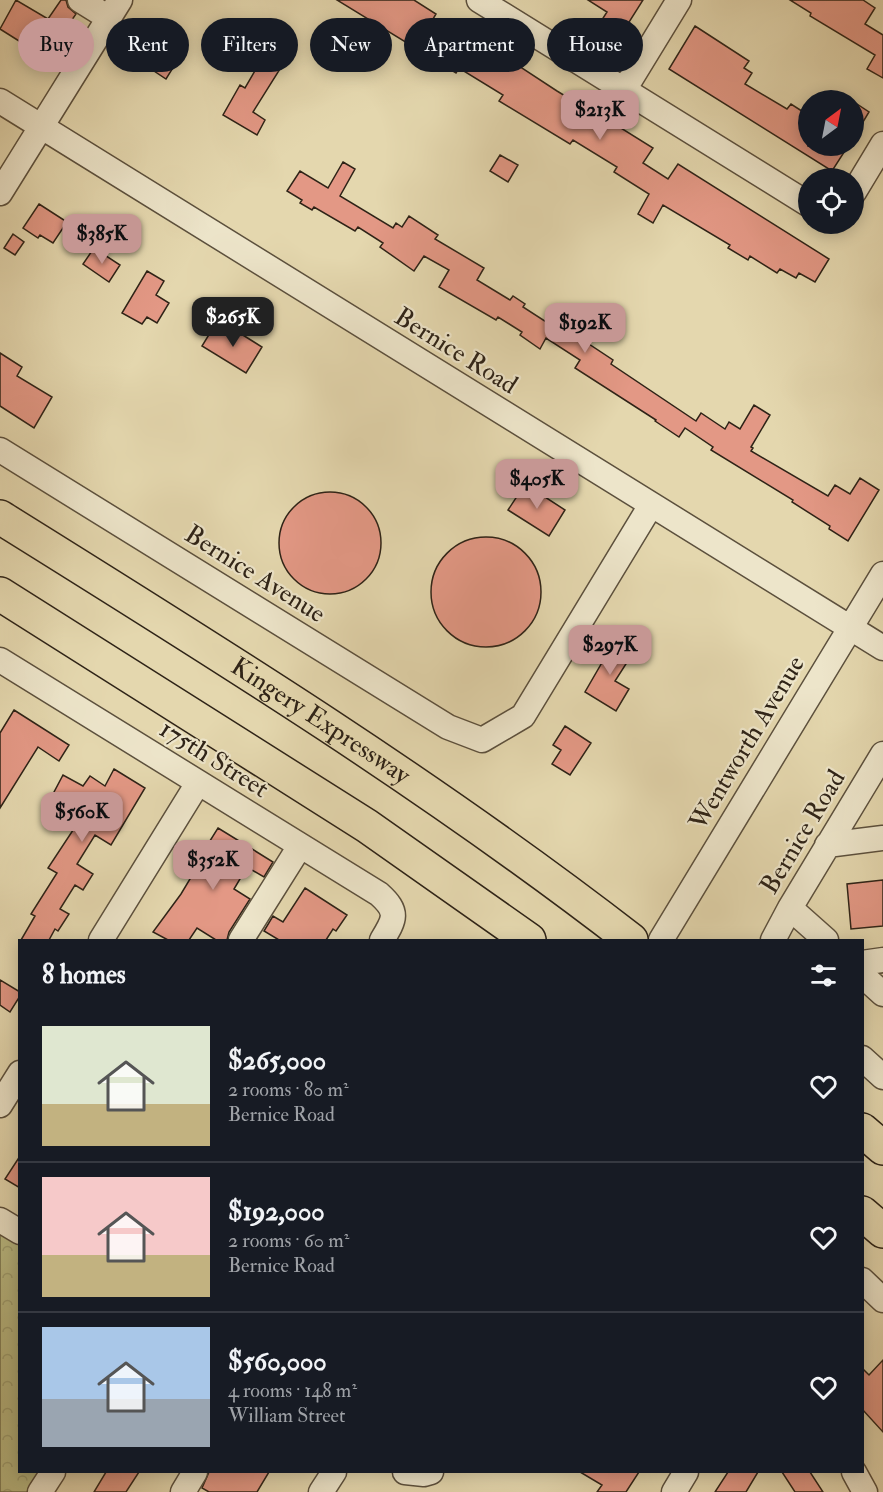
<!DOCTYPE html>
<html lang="en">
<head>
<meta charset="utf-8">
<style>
  :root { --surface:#171b24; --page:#242831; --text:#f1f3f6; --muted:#9ea1a6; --line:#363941; --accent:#c59692 }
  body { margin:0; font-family:"IM FELL Double Pica",serif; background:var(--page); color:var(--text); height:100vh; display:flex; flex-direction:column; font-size:22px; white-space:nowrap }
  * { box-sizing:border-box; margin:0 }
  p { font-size:20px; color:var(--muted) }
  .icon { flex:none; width:33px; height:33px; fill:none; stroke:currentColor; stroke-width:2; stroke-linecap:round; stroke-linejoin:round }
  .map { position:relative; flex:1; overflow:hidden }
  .panel { position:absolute; left:18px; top:939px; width:846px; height:534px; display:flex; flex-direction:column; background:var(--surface); border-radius:0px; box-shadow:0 3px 15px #0003 }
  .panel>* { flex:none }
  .guide { position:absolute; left:18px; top:18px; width:848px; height:54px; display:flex; gap:12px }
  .needle { width:39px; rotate:32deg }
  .tools { position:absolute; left:798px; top:90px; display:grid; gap:12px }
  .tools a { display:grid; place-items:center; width:66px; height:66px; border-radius:50%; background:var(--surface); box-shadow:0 3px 15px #0003; font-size:30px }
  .price { position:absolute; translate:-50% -51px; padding:0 14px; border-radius:12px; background:var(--accent); color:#111; font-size:20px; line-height:39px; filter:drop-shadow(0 2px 3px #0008) }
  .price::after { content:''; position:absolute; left:50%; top:36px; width:18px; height:14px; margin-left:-9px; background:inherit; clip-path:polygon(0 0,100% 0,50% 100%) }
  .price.active { background:#222; color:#fff }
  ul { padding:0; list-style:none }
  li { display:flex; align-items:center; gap:18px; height:150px; padding:0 24px }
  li+li { border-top:2px solid var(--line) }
  li span { display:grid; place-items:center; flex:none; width:168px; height:120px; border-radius:0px; color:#555 }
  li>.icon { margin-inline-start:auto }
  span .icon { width:72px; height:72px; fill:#fffc; stroke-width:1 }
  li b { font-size:26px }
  h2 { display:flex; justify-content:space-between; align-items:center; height:72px; padding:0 24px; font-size:26px }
  .pill { padding:0 21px; border-radius:27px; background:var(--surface); box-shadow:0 3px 15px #0003; font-size:21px; line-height:54px }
  .pill.active { background:var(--accent); color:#111 }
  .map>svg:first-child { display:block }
  .forest { fill:url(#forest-crowns); stroke:#74704e; stroke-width:1.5 }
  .building { fill:#e39885; stroke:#2e2317; stroke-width:1.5 }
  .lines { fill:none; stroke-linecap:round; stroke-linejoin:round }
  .minor-casing { stroke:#5c503d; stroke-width:27 }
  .highway-casing { stroke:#2e2317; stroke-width:36 }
  .minor { stroke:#ede5ca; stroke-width:24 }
  .highway { stroke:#e4d7ae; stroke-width:33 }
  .labels { text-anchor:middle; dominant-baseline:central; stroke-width:4.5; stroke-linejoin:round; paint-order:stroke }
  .street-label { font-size:26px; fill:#2e2317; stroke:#ede5ca }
</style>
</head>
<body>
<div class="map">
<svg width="883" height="1492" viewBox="0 0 883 1492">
  <defs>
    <pattern id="forest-crowns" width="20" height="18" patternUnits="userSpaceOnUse" patternTransform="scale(1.5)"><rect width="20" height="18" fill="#bbbc85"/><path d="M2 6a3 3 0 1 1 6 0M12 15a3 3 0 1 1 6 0" fill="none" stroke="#a1a172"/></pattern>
  </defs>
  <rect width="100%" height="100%" fill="#e4d7ae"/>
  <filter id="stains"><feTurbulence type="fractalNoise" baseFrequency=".00333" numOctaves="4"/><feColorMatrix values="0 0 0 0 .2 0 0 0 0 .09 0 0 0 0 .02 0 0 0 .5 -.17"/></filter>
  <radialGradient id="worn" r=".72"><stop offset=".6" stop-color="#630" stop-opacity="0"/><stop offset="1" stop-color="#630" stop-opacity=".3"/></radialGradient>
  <path class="forest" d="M0,1232L19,1244L20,1472H40L27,1492H0Z"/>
  <path class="building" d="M16,0L48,19L61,0H66L68,7L76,14L46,58L0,29Z
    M337,0H414L436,14L427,29L448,42L458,27L477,40L475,43L500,58L502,55L557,91L596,115L597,113L653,148L643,163L668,179L678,164L829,259L815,282L799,273L796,278L780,269L777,273L750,256L748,260L728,248L730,245L663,205L653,223L638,214L649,194L614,172L617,167L573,140L570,144L499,101L503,95L459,68L456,73Z
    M588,0H643L619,38L598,26L607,12Z
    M790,0H863L875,8L865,24L883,35V78L867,69L875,55L810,16L811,13Z
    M695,26L749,61L744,68L752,73L745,84L787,109L791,104L808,115V146H848L832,171L669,69Z
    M159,34L184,50L166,79L139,61L146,49L149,51Z
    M267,50L285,61L253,112L265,120L257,135L223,115L240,85L245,88Z
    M854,102L869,112L854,137Z
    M500,155L518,165L508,182L490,171Z
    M343,162L355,169L340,196L393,228L396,223L402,227L409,216L438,235L435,239L484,268L477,280L510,300L513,296L525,304L523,307L557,329L559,326L575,337L587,319L600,327L589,344L613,360L611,364L696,421L701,413L725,429L729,422L740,429L754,405L770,415L751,447L753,448L751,451L828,496L835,485L850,494L860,478L879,490L848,541L829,529L830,526L792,502L793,500L711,450L713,447L685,428L679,437L655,421L656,420L575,368L580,360L546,338L540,349L520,335L522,332L498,317L496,320L439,287L449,270L424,256L414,271L380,247L383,243L358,227L355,231L314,207L312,210L300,203L302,200L287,191L300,171L328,188Z
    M39,204L67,222L53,243L40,235L38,238L23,228Z
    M13,234L24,242L15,255L4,248Z
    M94,248L120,265L109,282L83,264Z
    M147,271L164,281L156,295L169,303L157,323L147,317L142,324L122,313Z
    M230,327L262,347L246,373L202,346L213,328L225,335Z
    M0,353L22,367L17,376L52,397L34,428L0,406Z
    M525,484L565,510L549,536L508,510Z
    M279 543a51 51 0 1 1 102 0a51 51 0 1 1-102 0Z
    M431 592a55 55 0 1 1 110 0a55 55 0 1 1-110 0Z
    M610,639L633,653L615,681L629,689L616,711L585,692L604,659L599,656Z
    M14,710L69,745L59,761L38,747L0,808V733Z
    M565,726L591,743L570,775L552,764L561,750L553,745Z
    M114,769L145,788L111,845L95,835L77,864L93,874L83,890L75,885L60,909L69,914L58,931L55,929L49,940H21L35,916L31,914L57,873L48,868L85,812L53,794L63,775L83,786L90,776L105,786Z
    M218,828L273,862L264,877L247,867L234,889L250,899L229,932L227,940H216L197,928L189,940H168L153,932L181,894L199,864L196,863Z
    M883,880V926L851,929L847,884Z
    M305,888L347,915L336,931L333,929L326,940H279L264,931L273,916L283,922Z
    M0,980L20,992V996L10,1012L0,1005Z
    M20,1156V1188L5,1179Z
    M883,1360V1432L862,1409V1368L869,1375Z
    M106,1472H139L126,1492H94Z
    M209,1472H269L257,1492H209L202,1488Z
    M580,1472H639L626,1492H597L602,1485Z
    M728,1472H758L746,1492H715Z
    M782,1472H810L823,1492H795Z"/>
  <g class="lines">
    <g class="minor-casing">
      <path id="minor" d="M80,0L109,18
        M479,0L808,204
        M624,90L679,0
        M0,101L883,648
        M854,192L883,144
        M0,193L120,0
        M0,450L448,727L482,740L523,716L651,505
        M0,660L379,894C399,912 395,919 382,940
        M827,845L883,838
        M790,908L826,940
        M101,940L198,783
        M241,940L300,846
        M661,940L883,574
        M773,940L790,908L883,754
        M862,963L883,960
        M862,975L883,994
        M862,1058L883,1077
        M0,1105L20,1073
        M0,1220L20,1232
        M862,1280L883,1300
        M405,1472L424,1474L431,1472
        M854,1472L865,1492
        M40,1492L53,1472
        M183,1492L195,1472
        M321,1492L334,1472
        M674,1492L686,1472"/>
    </g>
    <g class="highway-casing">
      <g id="highway">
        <path id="s1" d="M0,517C215,651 431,785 631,940"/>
        <path d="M0,594L367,826L529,940"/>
        <path d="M862,1130L883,1148"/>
        <path d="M862,1213L883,1231"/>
      </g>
    </g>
    <use href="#minor" class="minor"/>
    <use href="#highway" class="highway"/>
  </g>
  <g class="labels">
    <g class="street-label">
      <text transform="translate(456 351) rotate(32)">Bernice Road</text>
      <text transform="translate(255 574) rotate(32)">Bernice Avenue</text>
      <text stroke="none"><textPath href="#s1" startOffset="380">Kingery Expressway</textPath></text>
      <text transform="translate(747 743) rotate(-59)">Wentworth Avenue</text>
      <text transform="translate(214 759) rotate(32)">175th Street</text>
      <text transform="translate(803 832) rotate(-59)">Bernice Road</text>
    </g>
  </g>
  <rect width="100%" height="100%" filter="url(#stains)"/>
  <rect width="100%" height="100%" fill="url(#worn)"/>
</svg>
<div class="tools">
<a><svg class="needle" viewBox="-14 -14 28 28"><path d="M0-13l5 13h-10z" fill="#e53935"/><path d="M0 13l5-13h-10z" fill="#9ea1a6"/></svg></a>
<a><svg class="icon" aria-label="locate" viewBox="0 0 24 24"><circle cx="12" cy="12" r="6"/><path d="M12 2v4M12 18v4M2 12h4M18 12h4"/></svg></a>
</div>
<b class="price" style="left:600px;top:141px">$213K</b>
<b class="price" style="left:102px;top:265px">$385K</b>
<b class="price active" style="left:233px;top:348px">$265K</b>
<b class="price" style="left:585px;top:354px">$192K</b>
<b class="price" style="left:537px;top:510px">$405K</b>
<b class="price" style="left:610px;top:676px">$297K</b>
<b class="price" style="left:82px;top:843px">$560K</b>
<b class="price" style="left:213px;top:891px">$352K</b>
<div class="guide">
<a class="pill active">Buy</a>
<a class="pill">Rent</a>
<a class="pill">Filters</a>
<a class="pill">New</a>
<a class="pill">Apartment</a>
<a class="pill">House</a>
</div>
<section class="panel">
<h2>8 homes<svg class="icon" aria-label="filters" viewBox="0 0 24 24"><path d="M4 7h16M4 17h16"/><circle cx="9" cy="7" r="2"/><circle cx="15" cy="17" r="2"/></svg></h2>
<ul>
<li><span style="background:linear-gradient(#dfe7d0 65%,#c2b280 0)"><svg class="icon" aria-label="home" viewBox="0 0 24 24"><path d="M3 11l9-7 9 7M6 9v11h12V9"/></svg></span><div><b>$265,000</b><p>2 rooms · 80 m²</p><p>Bernice Road</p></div><svg class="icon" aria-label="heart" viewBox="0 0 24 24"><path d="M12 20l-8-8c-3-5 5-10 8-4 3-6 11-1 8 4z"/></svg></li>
<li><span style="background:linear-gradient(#f6c9c9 65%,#c2b280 0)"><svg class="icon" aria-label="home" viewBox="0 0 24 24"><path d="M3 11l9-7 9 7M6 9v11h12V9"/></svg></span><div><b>$192,000</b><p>2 rooms · 60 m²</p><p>Bernice Road</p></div><svg class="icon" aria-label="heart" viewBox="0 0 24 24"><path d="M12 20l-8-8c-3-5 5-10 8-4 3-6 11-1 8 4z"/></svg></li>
<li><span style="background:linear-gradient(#a9c7e8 60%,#9aa5b1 0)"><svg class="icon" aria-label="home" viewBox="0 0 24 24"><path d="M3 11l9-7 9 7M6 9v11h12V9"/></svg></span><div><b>$560,000</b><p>4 rooms · 148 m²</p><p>William Street</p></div><svg class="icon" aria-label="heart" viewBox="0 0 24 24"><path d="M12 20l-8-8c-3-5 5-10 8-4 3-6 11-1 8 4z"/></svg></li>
</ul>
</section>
</div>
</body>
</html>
